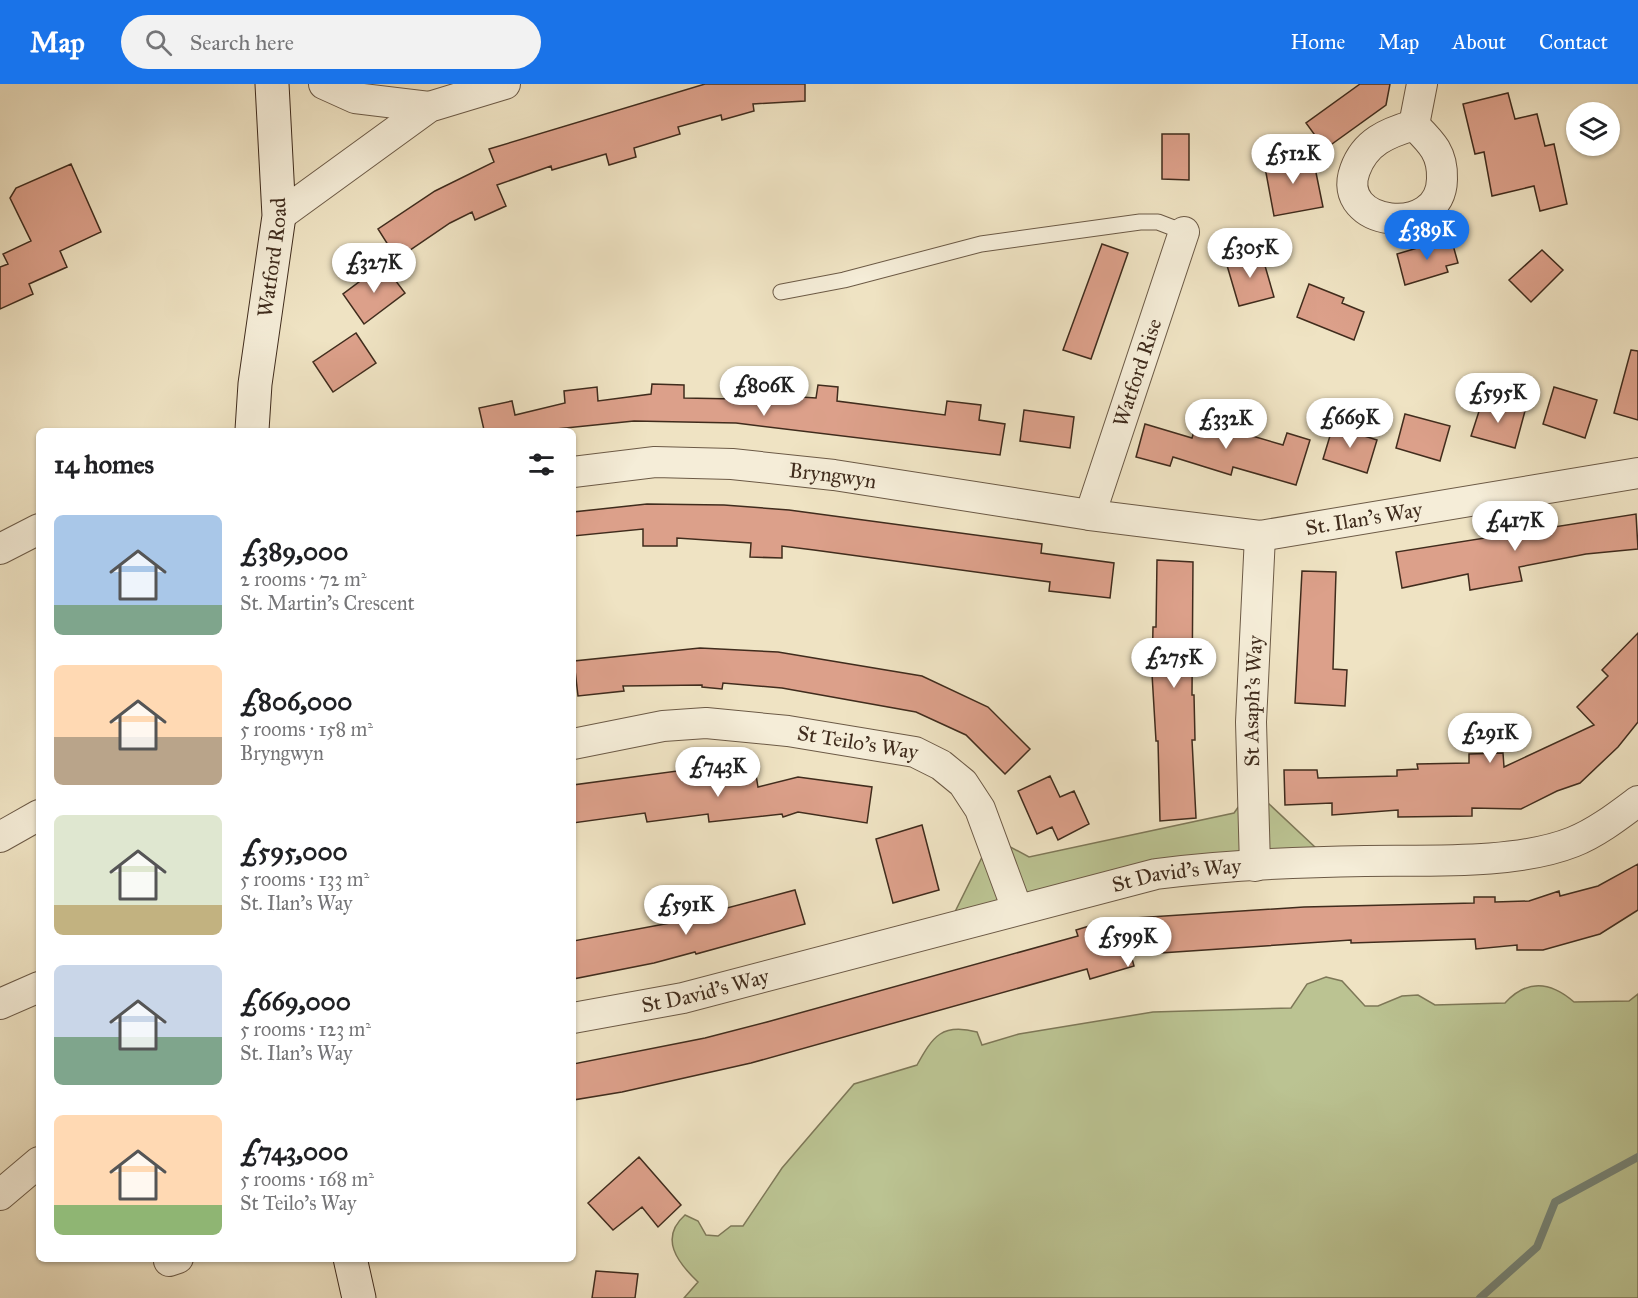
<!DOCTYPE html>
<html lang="en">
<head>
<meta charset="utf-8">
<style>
  :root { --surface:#fff; --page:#f2f2f2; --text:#202124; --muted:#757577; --accent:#1a73e8 }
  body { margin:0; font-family:"IM FELL Great Primer",serif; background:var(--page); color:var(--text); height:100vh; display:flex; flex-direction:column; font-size:22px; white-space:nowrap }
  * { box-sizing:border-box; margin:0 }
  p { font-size:20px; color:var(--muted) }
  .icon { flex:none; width:33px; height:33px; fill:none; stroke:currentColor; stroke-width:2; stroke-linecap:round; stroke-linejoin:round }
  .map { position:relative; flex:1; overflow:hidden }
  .drawer { position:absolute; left:36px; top:344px; width:540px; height:834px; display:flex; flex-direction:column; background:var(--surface); border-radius:9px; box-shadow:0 2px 4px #0004 }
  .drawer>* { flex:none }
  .tools { position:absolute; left:1566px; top:18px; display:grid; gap:12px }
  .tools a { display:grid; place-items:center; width:54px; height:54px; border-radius:50%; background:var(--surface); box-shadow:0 2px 4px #0004; font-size:30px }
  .price { position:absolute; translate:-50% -51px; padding:0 14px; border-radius:21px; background:#fff; color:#222; font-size:20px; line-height:39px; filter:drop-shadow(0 2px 3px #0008) }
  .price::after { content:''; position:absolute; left:50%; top:36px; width:18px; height:14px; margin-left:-9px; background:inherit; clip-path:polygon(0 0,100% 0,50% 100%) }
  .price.on { background:var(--accent); color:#fff }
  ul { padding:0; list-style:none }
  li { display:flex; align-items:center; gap:18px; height:150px; padding:0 18px }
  li span { display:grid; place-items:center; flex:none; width:168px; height:120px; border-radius:9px; color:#555 }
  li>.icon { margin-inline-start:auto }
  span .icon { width:72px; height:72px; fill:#fffc; stroke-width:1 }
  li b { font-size:26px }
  h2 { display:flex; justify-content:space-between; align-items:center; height:72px; padding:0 18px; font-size:26px }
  header { display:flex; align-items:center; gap:36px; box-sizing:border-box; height:84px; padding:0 30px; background:var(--accent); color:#fff }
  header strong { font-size:28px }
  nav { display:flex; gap:33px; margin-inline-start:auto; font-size:21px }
  .search { width:420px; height:54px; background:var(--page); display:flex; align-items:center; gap:15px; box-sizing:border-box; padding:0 21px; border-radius:33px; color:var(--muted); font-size:22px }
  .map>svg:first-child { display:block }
  .green { fill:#bbc392; stroke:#7e7858; stroke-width:1.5 }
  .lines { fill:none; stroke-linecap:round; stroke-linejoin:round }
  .stream { stroke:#768477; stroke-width:8 }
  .building { fill:#dca08a; stroke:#402c1d; stroke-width:1.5 }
  .lane-casing { stroke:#6c5a46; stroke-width:17 }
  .street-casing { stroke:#6c5a46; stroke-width:32 }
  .secondary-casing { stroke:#402c1d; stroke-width:35 }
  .lane { stroke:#f5edd8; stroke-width:15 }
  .street { stroke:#f5edd8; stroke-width:30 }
  .secondary { stroke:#f5edd8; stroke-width:33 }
  .labels { text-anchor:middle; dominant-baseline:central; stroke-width:6; stroke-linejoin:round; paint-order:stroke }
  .street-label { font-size:21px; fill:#402c1d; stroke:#f5edd8 }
</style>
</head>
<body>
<header>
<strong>Map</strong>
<div class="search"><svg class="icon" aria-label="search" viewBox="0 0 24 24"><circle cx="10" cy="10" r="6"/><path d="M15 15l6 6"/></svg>Search here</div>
<nav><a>Home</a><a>Map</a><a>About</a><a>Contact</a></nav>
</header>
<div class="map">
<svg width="1638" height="1214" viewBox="0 0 1638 1214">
  <rect width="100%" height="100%" fill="#efe3c3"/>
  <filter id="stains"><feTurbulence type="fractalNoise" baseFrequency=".00333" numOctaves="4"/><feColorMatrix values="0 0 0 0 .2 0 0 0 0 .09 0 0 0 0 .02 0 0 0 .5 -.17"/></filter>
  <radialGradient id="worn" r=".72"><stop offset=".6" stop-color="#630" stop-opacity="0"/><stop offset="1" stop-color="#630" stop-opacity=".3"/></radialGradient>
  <path class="green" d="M1252,704L1331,778L1255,782L947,844L992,753L1029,773L1234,729Z
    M1326,893L1342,897L1365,922H1378L1402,912L1418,911L1435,921L1505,919C1527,895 1550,897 1574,918L1629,917L1638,910V1214H684L698,1198C677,1178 659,1154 685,1131L698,1137L706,1151L718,1152L731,1142H743L782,1084L854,1000L917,981C933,952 942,939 977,948L982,961L1019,950L1153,928L1291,924L1307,900Z"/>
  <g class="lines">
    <path class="stream" d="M1480,1214L1537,1163L1555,1118L1638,1073"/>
  </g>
  <path class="building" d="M705,0H805V17L753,20L754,27L722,36L721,31L678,43L680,50L634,64L636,73L609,81L606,70L552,86L551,82L497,101L506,122L475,136L472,128L450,139L397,175L378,145L435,107L494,78L489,65Z
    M1360,0H1390L1386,21L1325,65L1306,39Z
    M1508,9L1515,35L1537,30L1545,62L1554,60L1567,120L1540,127L1534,102L1492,112L1484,68L1475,70L1463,20Z
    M1162,50H1189V96L1162,95Z
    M1312,69L1323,123L1274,132L1264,78Z
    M71,80L101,148L60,167L67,183L29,200L33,210L0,225V183L8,180L3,170L31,157L10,114L16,104Z
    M1451,154L1458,179L1446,182L1448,188L1405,201L1397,170Z
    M1102,160L1128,169L1091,275L1063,266Z
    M1542,166L1563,186L1531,218L1509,196Z
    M1261,168L1274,213L1239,222L1226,178Z
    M383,180L405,209L364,240L343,210Z
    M1309,200L1344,214L1342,219L1364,228L1354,256L1297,233Z
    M356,249L376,279L333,308L313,278Z
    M1631,266L1638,267V336L1614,329Z
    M652,300L684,301V314L737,315V309L816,314L818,301L838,303L837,317L945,331L947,317L981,321L979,336L1005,340L1000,371L736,339L634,337L546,346H484L479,324L512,317L515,331L565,319L564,307L597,303L598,317L651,310Z
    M1554,303L1597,316L1585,354L1543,340Z
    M1483,315L1525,327L1515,364L1471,352Z
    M1024,326L1074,333L1070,364L1020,357Z
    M1199,330L1244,343L1242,349L1283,361L1287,349L1310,356L1296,401L1233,383L1231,391L1173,373L1170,382L1136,373L1145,340L1192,354Z
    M1405,330L1450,342L1440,377L1396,364Z
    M1333,342L1377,356L1367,389L1323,375Z
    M647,420L724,421L789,426L1042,460L1041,469L1114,479L1110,514L1049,507L1050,498L814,466L782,462V474L750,473L751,459L677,454V462H643V445L573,452V428Z
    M1636,430L1638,465L1586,470L1519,483L1522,497L1492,502L1470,506L1468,490L1402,504L1396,468Z
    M1157,476L1193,478L1192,611H1194L1195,656H1192L1196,734L1160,737L1158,657H1156L1152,590L1153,543H1156Z
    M1302,487L1336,488L1333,585L1347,586L1345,622L1295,619Z
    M1638,549V638L1618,663L1580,699L1557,707L1521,725L1472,724V732L1398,733V726L1332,731V719L1285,721L1284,686H1317L1318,694L1397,692V686L1418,685L1417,680L1469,679V670L1503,669L1504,683L1594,641L1577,623L1608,592L1602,586Z
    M700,564L778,568L922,592L988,623L1030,665L1005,690L966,651L916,628L782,604L723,599L722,605L702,603V601L623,602L624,607L578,612L574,577Z
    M692,685L694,693L755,685L758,703L798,693L872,703L867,739L798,728L783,733L782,730L709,738L708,730L647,738L645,729L573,739V701Z
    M1050,692L1060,713L1074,707L1089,740L1058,756L1052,743L1037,750L1018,707Z
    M922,741L939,806L893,819L876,755Z
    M1638,780V826L1600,850L1543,866H1517V861L1476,865L1475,855L1351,859V856L1131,871L1134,882L1090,895L1087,885L751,979L622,1008L573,1016V980L705,954L767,938L1078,852L1076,846L1099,839L1119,835L1304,823L1474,819V813H1495V818L1529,817L1559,807L1560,812L1598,802Z
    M795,806L805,840L696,870L695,868L654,879L573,895V857L670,839Z
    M639,1073L681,1121L658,1143L642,1123L613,1146L588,1119Z
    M596,1187L638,1190L635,1214H592Z"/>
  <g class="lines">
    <g class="lane-casing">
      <path id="lane" d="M781,208L844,196L981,160L1140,138H1158L1184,148"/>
    </g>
    <g class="street-casing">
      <g id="street">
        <path d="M324,0L355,14L429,23"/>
        <path d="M1414,41C1431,58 1443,69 1442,95C1441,156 1334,142 1355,86C1365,58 1387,49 1414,41Z"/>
        <path d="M1414,41L1422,0"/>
        <path d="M279,132L429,23L505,0"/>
        <path id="s1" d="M573,388L655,378L732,380L834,391L1090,431L1260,452L1638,389"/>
        <path id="s2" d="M1090,431L1184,148"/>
        <path d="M0,465L39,445"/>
        <path id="s3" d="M573,660L663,642L706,639L788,647L915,668L941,681L963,699L980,725L1017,825"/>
        <path d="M0,753L39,731"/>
        <path id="s4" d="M1255,782L1251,638L1260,452"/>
        <path d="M0,920L39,903"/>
        <path id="s5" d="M573,934L683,914L1156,790C1225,781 1296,778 1365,777C1427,776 1515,781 1573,758C1596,749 1618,732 1638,717"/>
        <path d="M0,1111L39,1078"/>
        <path d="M169,1177L178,1174"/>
      </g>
    </g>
    <g class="secondary-casing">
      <g id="secondary">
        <path id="s6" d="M252,346L255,300L279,132L272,0"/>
        <path d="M350,1174L359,1214"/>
      </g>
    </g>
    <use href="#lane" class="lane"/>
    <use href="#street" class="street"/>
    <use href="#secondary" class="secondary"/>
  </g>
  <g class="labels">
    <g class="street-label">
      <text stroke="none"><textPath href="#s6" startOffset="174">Watford Road</textPath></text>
      <text stroke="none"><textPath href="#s2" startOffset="150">Watford Rise</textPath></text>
      <text stroke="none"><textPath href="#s1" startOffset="261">Bryngwyn</textPath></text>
      <text stroke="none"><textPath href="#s1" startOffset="798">St. Ilan's Way</textPath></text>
      <text stroke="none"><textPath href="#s4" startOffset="165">St Asaph's Way</textPath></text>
      <text stroke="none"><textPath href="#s3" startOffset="288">St Teilo's Way</textPath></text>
      <text stroke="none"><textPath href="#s5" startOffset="621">St David's Way</textPath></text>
      <text stroke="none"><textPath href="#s5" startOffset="135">St David's Way</textPath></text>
    </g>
  </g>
  <rect width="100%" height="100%" filter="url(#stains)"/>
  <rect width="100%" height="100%" fill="url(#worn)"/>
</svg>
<div class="tools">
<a><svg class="icon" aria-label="layers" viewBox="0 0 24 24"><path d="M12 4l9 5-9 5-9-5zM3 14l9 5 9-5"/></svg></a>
</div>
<b class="price" style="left:1293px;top:101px">£512K</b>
<b class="price on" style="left:1427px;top:177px">£389K</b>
<b class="price" style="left:1250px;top:195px">£305K</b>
<b class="price" style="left:374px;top:210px">£327K</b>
<b class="price" style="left:764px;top:333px">£806K</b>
<b class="price" style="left:1498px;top:340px">£595K</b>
<b class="price" style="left:1350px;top:365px">£669K</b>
<b class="price" style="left:1226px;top:366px">£332K</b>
<b class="price" style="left:1515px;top:468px">£417K</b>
<b class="price" style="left:1174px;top:605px">£275K</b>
<b class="price" style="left:1490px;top:680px">£291K</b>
<b class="price" style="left:718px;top:714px">£743K</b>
<b class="price" style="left:686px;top:852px">£591K</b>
<b class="price" style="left:1128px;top:884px">£599K</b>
<section class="drawer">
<h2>14 homes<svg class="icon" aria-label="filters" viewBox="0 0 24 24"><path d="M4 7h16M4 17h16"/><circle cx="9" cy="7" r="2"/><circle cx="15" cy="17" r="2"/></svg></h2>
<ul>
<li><span style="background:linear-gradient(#a9c7e8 75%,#7fa58c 0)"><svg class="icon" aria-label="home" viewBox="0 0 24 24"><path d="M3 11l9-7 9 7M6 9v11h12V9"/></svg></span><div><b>£389,000</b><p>2 rooms · 72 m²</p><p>St. Martin's Crescent</p></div></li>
<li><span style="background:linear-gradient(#ffd9b3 60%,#b9a48a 0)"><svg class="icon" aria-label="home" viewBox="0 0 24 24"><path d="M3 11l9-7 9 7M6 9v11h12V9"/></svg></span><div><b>£806,000</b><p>5 rooms · 158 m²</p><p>Bryngwyn</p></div></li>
<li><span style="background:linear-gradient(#dfe7d0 75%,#c2b280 0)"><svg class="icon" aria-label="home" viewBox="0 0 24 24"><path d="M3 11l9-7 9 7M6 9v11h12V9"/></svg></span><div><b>£595,000</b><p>5 rooms · 133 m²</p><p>St. Ilan's Way</p></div></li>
<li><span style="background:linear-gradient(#c9d6e8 60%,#7fa58c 0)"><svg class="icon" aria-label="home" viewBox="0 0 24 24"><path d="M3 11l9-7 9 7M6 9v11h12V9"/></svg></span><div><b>£669,000</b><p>5 rooms · 123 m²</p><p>St. Ilan's Way</p></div></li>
<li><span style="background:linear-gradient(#ffd9b3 75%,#8fb573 0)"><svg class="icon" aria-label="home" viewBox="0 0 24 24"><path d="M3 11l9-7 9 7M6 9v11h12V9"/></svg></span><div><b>£743,000</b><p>5 rooms · 168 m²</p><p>St Teilo's Way</p></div></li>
</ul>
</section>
</div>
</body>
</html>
